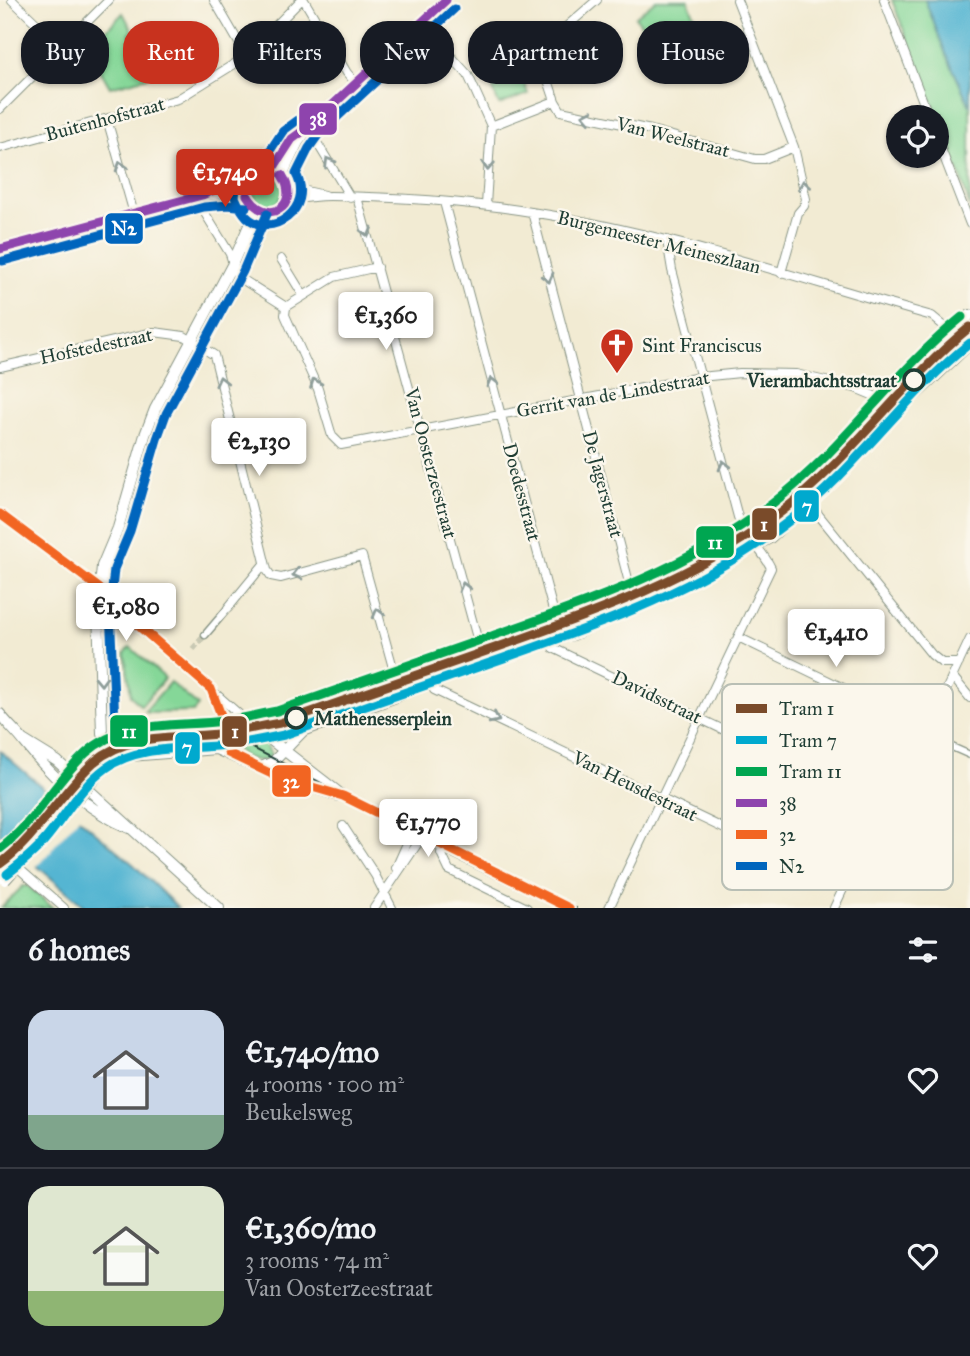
<!DOCTYPE html>
<html lang="en">
<head>
<meta charset="utf-8">
<style>
  :root { --surface:#171b24; --page:#20242c; --text:#f1f3f6; --muted:#9ea1a6; --line:#363941; --accent:#c8321e }
  body { margin:0; font-family:"IM FELL Great Primer",serif; background:var(--page); color:var(--text); height:100vh; display:flex; flex-direction:column; font-size:26px; white-space:nowrap }
  * { box-sizing:border-box; margin:0 }
  p { font-size:23px; color:var(--muted) }
  .icon { flex:none; width:38px; height:38px; fill:none; stroke:currentColor; stroke-width:2; stroke-linecap:round; stroke-linejoin:round }
  .map { position:relative; height:908px; overflow:hidden }
  .details { display:flex; flex-direction:column; background:var(--surface); flex:1 }
  .details>* { flex:none }
  .top-card { position:absolute; left:21px; top:21px; width:929px; height:63px; display:flex; gap:14px }
  .controls { position:absolute; left:886px; top:105px; display:grid; gap:14px }
  .controls a { display:grid; place-items:center; width:63px; height:63px; border-radius:50%; background:var(--surface); box-shadow:0 2px 5px #0004; font-size:35px }
  .price { position:absolute; translate:-50% -60px; padding:0 16px; border-radius:7px; background:#fff; color:#222; font-size:23px; line-height:46px; filter:drop-shadow(0 2px 4px #0008) }
  .price::after { content:''; position:absolute; left:50%; top:42px; width:21px; height:16px; margin-left:-10px; background:inherit; clip-path:polygon(0 0,100% 0,50% 100%) }
  .price.current { background:var(--accent); color:#fff }
  ul { padding:0; list-style:none }
  li { display:flex; align-items:center; gap:21px; height:175px; padding:0 28px }
  li+li { border-top:2px solid var(--line) }
  li span { display:grid; place-items:center; flex:none; width:196px; height:140px; border-radius:21px; color:#555 }
  li>.icon { margin-inline-start:auto }
  span .icon { width:84px; height:84px; fill:#fffc; stroke-width:1 }
  li b { font-size:30px }
  h2 { display:flex; justify-content:space-between; align-items:center; height:84px; padding:0 28px; font-size:30px }
  .tag { padding:0 24px; border-radius:28px; background:var(--surface); box-shadow:0 2px 5px #0004; font-size:24px; line-height:63px }
  .tag.current { background:var(--accent); color:#fff }
  .map>svg:first-child { display:block }
  .green { fill:#85d798; stroke:#528a66; stroke-width:2 }
  .water { fill:#54b5d2; stroke:#3a7983; stroke-width:2 }
  .pier { fill:#f2ebd3 }
  .lines { fill:none; stroke-linecap:round; stroke-linejoin:round }
  .pedestrian-tunnel { stroke:#c8c8b3; stroke-width:6; stroke-dasharray:6 3; stroke-linecap:butt }
  .pedestrian-casing { stroke:#889484; stroke-width:9 }
  .minor-casing { stroke:#889484; stroke-width:10 }
  .tertiary-casing { stroke:#889484; stroke-width:12 }
  .secondary-casing { stroke:#889484; stroke-width:13 }
  .pedestrian { stroke:#fff; stroke-width:6 }
  .minor { stroke:#fff; stroke-width:8 }
  .tertiary { stroke:#fff; stroke-width:10 }
  .secondary { stroke:#fff; stroke-width:10 }
  .tram { stroke:#1f3d34; stroke-width:2 }
  .tertiary-bridge-casing { stroke:#889484; stroke-width:12; stroke-linecap:butt }
  .tertiary-bridge { stroke:#fff; stroke-width:10 }
  .bus-1-casing { stroke:#fbf7ec; stroke-width:14 }
  .bus-2-casing { stroke:#fbf7ec; stroke-width:14 }
  .bus-3-casing { stroke:#fbf7ec; stroke-width:14 }
  .bus-1 { stroke:#8e44ad; stroke-width:9 }
  .bus-2 { stroke:#f26522; stroke-width:9 }
  .bus-3 { stroke:#0065bd; stroke-width:9 }
  .tram-1-casing { stroke:#fbf7ec; stroke-width:14 }
  .tram-2-casing { stroke:#fbf7ec; stroke-width:14 }
  .tram-3-casing { stroke:#fbf7ec; stroke-width:14 }
  .tram-1 { stroke:#7a4b2a; stroke-width:9 }
  .tram-2 { stroke:#00a9ce; stroke-width:9 }
  .tram-3 { stroke:#00a651; stroke-width:9 }
  .oneway { stroke:#8f9e9a }
  .stop-dot { fill:#fbf7ec; stroke:#1f3d34; stroke-width:3.5 }
  .labels { text-anchor:middle; dominant-baseline:central; stroke-width:5; stroke-linejoin:round; paint-order:stroke }
  .street-label { font-size:19px; fill:#1f3d34; stroke:#fbf7ec }
  .poi-label { font-size:19px; fill:#1f3d34; stroke:#fbf7ec; text-anchor:start }
  .stop-label { font-size:19px; font-weight:bold; fill:#1f3d34; stroke:#fbf7ec; text-anchor:end }
  .key { fill:#fbf7ec; stroke:#b9bfb5; stroke-width:2 }
  .key-label { font-size:19px; fill:#1f3d34 }
  .line-badge { stroke:#fbf7ec; stroke-width:2.5 }
  .badge-label { font-size:19px; text-anchor:middle; font-weight:bold; fill:#fff }
</style>
</head>
<body>
<div class="map">
<svg width="970" height="908" viewBox="0 0 970 908">
  <rect width="100%" height="100%" fill="#fbf7ec"/>
  <filter id="ink" filterUnits="userSpaceOnUse"><feTurbulence type="fractalNoise" baseFrequency=".0143" numOctaves="2"/><feDisplacementMap in="SourceGraphic" scale="14" xChannelSelector="R" yChannelSelector="G"/><feConvolveMatrix kernelMatrix="1 2 1 2 8 2 1 2 1" color-interpolation-filters="sRGB"/></filter>
  <filter id="wash" filterUnits="userSpaceOnUse"><feTurbulence type="fractalNoise" baseFrequency=".00686" numOctaves="4" result="noise"/><feDisplacementMap in="SourceGraphic" scale="28" xChannelSelector="R" yChannelSelector="G"/><feGaussianBlur stdDeviation="1.57" result="paint"/><feColorMatrix in="noise" values="0 0 0 0 0 0 0 0 0 0 0 0 0 0 0 0 0 1.4 0 .05"/><feComposite in="paint" operator="in"/></filter>
  <g filter="url(#wash)">
    <rect width="100%" height="100%" fill="#f2ebd3"/>
    <path class="green" d="M656,0H688L698,25L669,47L671,50L662,57L642,31L641,24L635,17Z
      M892,0H925L946,54L970,106V208L962,180Z
      M123,13L133,31L130,34L145,58L148,56L159,74L110,87L88,49Z
      M522,77L528,94L499,105L492,87Z
      M253 191a15 15 0 1 1 30 0a15 15 0 1 1-30 0Z
      M130,647L165,678L141,706L131,696L125,653Z
      M170,682L198,706L193,712L148,713L145,711Z
      M211,729L212,746L139,751L137,735Z
      M249,729L264,740L271,755L268,760C252,762 236,756 232,739L236,731Z
      M23,886H28L53,908H1Z"/>
    <path class="water" d="M925,0H968L970,4V106L946,54Z
      M0,751L134,865L178,908H86L0,834Z"/>
    <path class="pier" d="M47,786L81,815L51,850L52,851L35,868L2,840Z"/>
  </g>
  <g filter="url(#ink)">
    <g class="lines">
      <path class="pedestrian-tunnel" d="M193,649L205,635"/>
      <g class="pedestrian-casing">
        <path id="pedestrian" d="M205,635L228,608
          M918,732L970,755"/>
      </g>
      <g class="minor-casing">
        <path id="minor" d="M12,0L62,48
          M214,0L246,55
          M304,0L347,73L356,83
          M597,0L544,46L539,53L555,101L561,111L651,130L755,159H764L794,147
          M737,0L794,147L806,199L804,206L798,213L781,273
          M884,0L929,117
          M421,23L468,75L491,126
          M0,109L109,0
          M107,119L134,214
          M310,126L313,136L350,197
          M491,126L555,101
          M936,136L970,224
          M0,148L178,99L244,58L301,0
          M289,187L324,195
          M195,197L230,254L237,276L286,307
          M357,197L480,649
          M288,199C302,199 316,196 330,196C397,197 465,201 531,212C668,233 799,279 932,316L950,331
          M444,202L554,614L558,620
          M486,205L491,126
          M532,212L632,594
          M281,259L303,295
          M286,307L285,315L318,389L332,436L341,445L700,377L740,373L796,374L855,388L884,400
          M286,307L334,277L377,267
          M0,367L154,332L184,336L214,355L267,570L271,576L281,578L362,556L395,675
          M809,503L932,655L942,663H959
          M0,514L99,588L116,606L249,723
          M228,608L264,564
          M738,637L922,726
          M550,640L553,648L882,806
          M953,677L970,698
          M430,681L434,690L844,886
          M212,692L225,725
          M343,826L375,875L392,908
          M443,847L441,853L449,870L527,908
          M0,852L64,908
          M396,868L412,832
          M374,908L422,837
          M609,908L771,568C763,550 744,536 738,517L672,270L667,240
          M834,908L918,732L933,718L970,639"/>
      </g>
      <g class="tertiary-casing">
        <path id="tertiary" d="M244,248L267,213
          M0,714C7,724 17,732 25,743C52,777 87,810 129,828
          M249,723L343,796L422,837L569,908
          M225,725L228,753
          M23,740L57,761L219,908
          M113,742L110,600V573L115,547
          M114,760L108,751L102,733L98,610L102,566L118,528L145,435L155,409L232,265L256,209
          M87,762L104,741L116,736L142,731L249,723L272,717L480,649L566,616L585,612L654,584L711,554L802,490L838,456L876,413L891,389L924,355L970,315
          M261,767L273,762L303,731L396,697L430,681L555,638L573,635L670,592L770,538L828,486L882,427L970,344
          M100,773L114,760L130,756L216,749L278,777L339,796
          M28,831L42,815
          M40,841L54,825"/>
      </g>
      <g class="secondary-casing">
        <path id="secondary" d="M247 191a21 21 0 1 1 42 0a21 21 0 1 1-42 0Z
          M272,170L286,146L296,135
          M282,175L298,142L310,126L446,0
          M208,193L223,186L249,183
          M0,249L202,195L228,193L247,195"/>
      </g>
      <use href="#pedestrian" class="pedestrian"/>
      <use href="#minor" class="minor"/>
      <use href="#tertiary" class="tertiary"/>
      <use href="#secondary" class="secondary"/>
      <path class="tram" d="M199,735L220,737L245,744L423,835L576,908"/>
      <g class="tertiary-bridge-casing">
        <path id="tertiary-bridge" d="M42,815L87,762
          M54,825L100,773
          M0,864L28,831
          M5,880L40,841"/>
      </g>
      <use href="#tertiary-bridge" class="tertiary-bridge"/>
      <g class="bus-1-casing">
        <path id="bus-1" d="M272,170L292,139L310,126L446,0
          M247,195C266,228 302,207 282,175
          M0,249L202,195L223,186L249,183"/>
      </g>
      <g class="bus-2-casing">
        <path id="bus-2" d="M0,514L99,588L116,606L211,689L227,731L228,753L278,777L343,796L569,908"/>
      </g>
      <g class="bus-3-casing">
        <path id="bus-3" d="M302,117L283,131L265,158L252,163L244,169L237,180L235,197C238,204 242,212 247,217C270,240 315,209 296,174L309,148L319,134L454,9
          M3,261L204,207L228,205L246,207
          M9,872L116,745L110,610L114,569L130,531L157,439L166,414L243,271L267,214"/>
      </g>
      <use href="#bus-1" class="bus-1"/>
      <use href="#bus-2" class="bus-2"/>
      <use href="#bus-3" class="bus-3"/>
      <g class="tram-1-casing">
        <path id="tram-1" d="M0,864C38,836 59,794 94,762C130,731 183,739 227,733C245,730 263,726 280,723C352,698 424,673 495,648C596,613 695,578 781,512C852,458 901,383 970,327"/>
      </g>
      <g class="tram-2-casing">
        <path id="tram-2" d="M7,874C20,864 33,854 43,842C64,818 80,787 106,768C139,744 187,750 226,745C245,743 265,739 284,735C357,709 431,683 504,658C605,623 704,588 789,521C857,469 904,396 970,343"/>
      </g>
      <g class="tram-3-casing">
        <path id="tram-3" d="M0,849C35,823 54,782 86,753C123,719 178,727 224,721C242,719 259,714 277,711C349,686 420,661 492,636C592,601 689,568 773,503C844,449 893,373 962,317"/>
      </g>
      <use href="#tram-1" class="tram-1"/>
      <use href="#tram-2" class="tram-2"/>
      <use href="#tram-3" class="tram-3"/>
    </g>
    <defs><path id="oneway-chevron" d="M-2-3.5L2.5 0L-2 3.5" fill="none" stroke-width="1.6" stroke-linecap="round" stroke-linejoin="round" transform="scale(1.75)"/></defs>
    <g class="oneway">
      <use href="#oneway-chevron" transform="translate(587 116) rotate(-169)"/>
      <use href="#oneway-chevron" transform="translate(329 162) rotate(-121)"/>
      <use href="#oneway-chevron" transform="translate(121 166) rotate(-106)"/>
      <use href="#oneway-chevron" transform="translate(488 166) rotate(93)"/>
      <use href="#oneway-chevron" transform="translate(804 185) rotate(-100)"/>
      <use href="#oneway-chevron" transform="translate(367 232) rotate(74)"/>
      <use href="#oneway-chevron" transform="translate(548 278) rotate(75)"/>
      <use href="#oneway-chevron" transform="translate(221 381) rotate(-103)"/>
      <use href="#oneway-chevron" transform="translate(492 382) rotate(-105)"/>
      <use href="#oneway-chevron" transform="translate(315 383) rotate(-111)"/>
      <use href="#oneway-chevron" transform="translate(724 465) rotate(-105)"/>
      <use href="#oneway-chevron" transform="translate(297 574) rotate(165)"/>
      <use href="#oneway-chevron" transform="translate(464 587) rotate(-105)"/>
      <use href="#oneway-chevron" transform="translate(378 613) rotate(-105)"/>
      <use href="#oneway-chevron" transform="translate(101 681) rotate(88)"/>
      <use href="#oneway-chevron" transform="translate(495 719) rotate(26)"/>
    </g>
  </g>
  <defs>
    <g id="church-pin" transform="scale(1.75)"><path d="M0 17L-7.5 6A9.5 9.5 0 1 1 7.5 6Z" fill="#c8321e" stroke="#fbf7ec"/><path d="M-1.2-6h2.4v3.5h3.3v2.4h-3.3V6h-2.4V-.1h-3.3v-2.4h3.3Z" fill="#fff"/></g>
  </defs>
  <g fill-rule="evenodd">
    <use href="#church-pin" x="617" y="345"/>
  </g>
  <g class="stop-dot">
    <circle cx="914" cy="380" r="10"/>
    <circle cx="296" cy="718" r="10"/>
  </g>
  <g class="labels">
    <g class="street-label">
      <text transform="translate(105 119) rotate(-15)">Buitenhofstraat</text>
      <text transform="translate(673 137) rotate(14)">Van Weelstraat</text>
      <text transform="translate(659 242) rotate(14)">Burgemeester Meineszlaan</text>
      <text transform="translate(96 346) rotate(-12)">Hofstedestraat</text>
      <text transform="translate(613 394) rotate(-10)">Gerrit van de Lindestraat</text>
      <text transform="translate(431 463) rotate(75)">Van Oosterzeestraat</text>
      <text transform="translate(603 484) rotate(75)">De Jagerstraat</text>
      <text transform="translate(522 492) rotate(75)">Doedesstraat</text>
      <text transform="translate(657 697) rotate(26)">Davidsstraat</text>
      <text transform="translate(635 786) rotate(26)">Van Heusdestraat</text>
    </g>
    <g class="poi-label">
      <text x="642" y="345">Sint Franciscus</text>
    </g>
    <g class="stop-label">
      <text x="897" y="380">Vierambachtsstraat</text>
      <text x="314" y="718" text-anchor="start">Mathenesserplein</text>
    </g>
  </g>
  <rect x="722" y="684" width="231" height="206" rx="10" class="key"/>
  <rect x="736" y="704" width="31" height="9" fill="#7a4b2a"/>
  <rect x="736" y="736" width="31" height="8" fill="#00a9ce"/>
  <rect x="736" y="767" width="31" height="9" fill="#00a651"/>
  <rect x="736" y="799" width="31" height="8" fill="#8e44ad"/>
  <rect x="736" y="830" width="31" height="9" fill="#f26522"/>
  <rect x="736" y="862" width="31" height="8" fill="#0065bd"/>
  <g class="key-label">
    <text x="779" y="715">Tram 1</text>
    <text x="779" y="747">Tram 7</text>
    <text x="779" y="778">Tram 11</text>
    <text x="779" y="810">38</text>
    <text x="779" y="841">32</text>
    <text x="779" y="873">N2</text>
  </g>
  <g class="line-badge">
    <rect x="298" y="102" width="40" height="34" rx="7" fill="#8e44ad"/>
    <rect x="104" y="212" width="40" height="33" rx="7" fill="#0065bd"/>
    <rect x="793" y="489" width="27" height="34" rx="7" fill="#00a9ce"/>
    <rect x="751" y="507" width="27" height="34" rx="7" fill="#7a4b2a"/>
    <rect x="695" y="525" width="40" height="34" rx="7" fill="#00a651"/>
    <rect x="109" y="714" width="40" height="34" rx="7" fill="#00a651"/>
    <rect x="221" y="715" width="27" height="33" rx="7" fill="#7a4b2a"/>
    <rect x="174" y="731" width="27" height="34" rx="7" fill="#00a9ce"/>
    <rect x="271" y="764" width="41" height="34" rx="7" fill="#f26522"/>
  </g>
  <g class="badge-label">
    <text x="318" y="125">38</text>
    <text x="124" y="235">N2</text>
    <text x="807" y="513">7</text>
    <text x="764" y="531">1</text>
    <text x="715" y="549">11</text>
    <text x="129" y="738">11</text>
    <text x="235" y="738">1</text>
    <text x="187" y="754">7</text>
    <text x="291" y="788">32</text>
  </g>
</svg>
<div class="controls">
<a><svg class="icon" aria-label="locate" viewBox="0 0 24 24"><circle cx="12" cy="12" r="6"/><path d="M12 2v4M12 18v4M2 12h4M18 12h4"/></svg></a>
</div>
<b class="price current" style="left:225px;top:209px">€1,740</b>
<b class="price" style="left:386px;top:352px">€1,360</b>
<b class="price" style="left:259px;top:478px">€2,130</b>
<b class="price" style="left:126px;top:643px">€1,080</b>
<b class="price" style="left:836px;top:669px">€1,410</b>
<b class="price" style="left:428px;top:859px">€1,770</b>
<div class="top-card">
<a class="tag">Buy</a>
<a class="tag current">Rent</a>
<a class="tag">Filters</a>
<a class="tag">New</a>
<a class="tag">Apartment</a>
<a class="tag">House</a>
</div>
</div>
<section class="details">
<h2>6 homes<svg class="icon" aria-label="filters" viewBox="0 0 24 24"><path d="M4 7h16M4 17h16"/><circle cx="9" cy="7" r="2"/><circle cx="15" cy="17" r="2"/></svg></h2>
<ul>
<li><span style="background:linear-gradient(#c9d6e8 75%,#7fa58c 0)"><svg class="icon" aria-label="home" viewBox="0 0 24 24"><path d="M3 11l9-7 9 7M6 9v11h12V9"/></svg></span><div><b>€1,740/mo</b><p>4 rooms · 100 m²</p><p>Beukelsweg</p></div><svg class="icon" aria-label="heart" viewBox="0 0 24 24"><path d="M12 20l-8-8c-3-5 5-10 8-4 3-6 11-1 8 4z"/></svg></li>
<li><span style="background:linear-gradient(#dfe7d0 75%,#8fb573 0)"><svg class="icon" aria-label="home" viewBox="0 0 24 24"><path d="M3 11l9-7 9 7M6 9v11h12V9"/></svg></span><div><b>€1,360/mo</b><p>3 rooms · 74 m²</p><p>Van Oosterzeestraat</p></div><svg class="icon" aria-label="heart" viewBox="0 0 24 24"><path d="M12 20l-8-8c-3-5 5-10 8-4 3-6 11-1 8 4z"/></svg></li>
</ul>
</section>
</body>
</html>
